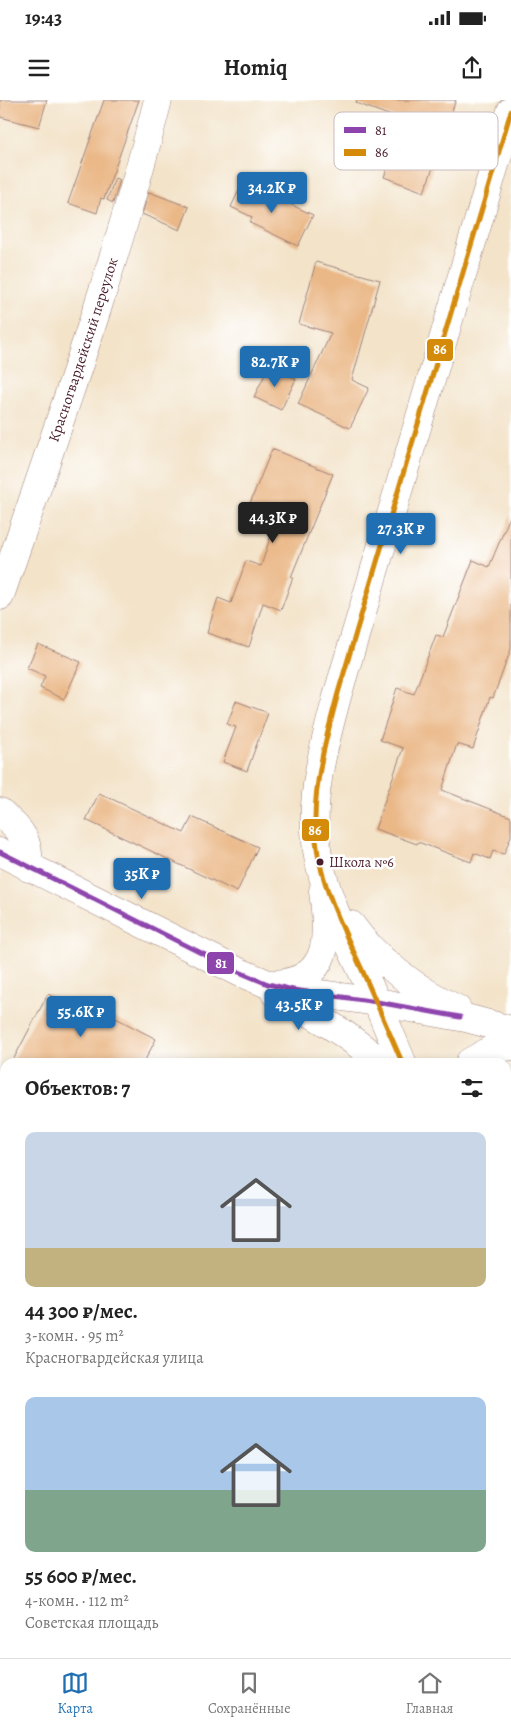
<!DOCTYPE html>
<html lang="ru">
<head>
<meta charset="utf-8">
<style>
  :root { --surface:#fff; --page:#f2f2f2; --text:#222; --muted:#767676; --line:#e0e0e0; --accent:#1f6fb2 }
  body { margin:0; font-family:Alegreya,serif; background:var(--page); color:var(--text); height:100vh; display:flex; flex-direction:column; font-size:19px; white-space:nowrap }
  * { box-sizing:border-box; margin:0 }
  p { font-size:16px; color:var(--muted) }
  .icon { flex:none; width:28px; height:28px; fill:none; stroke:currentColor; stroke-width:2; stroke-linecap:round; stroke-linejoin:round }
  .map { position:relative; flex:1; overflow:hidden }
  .sheet { position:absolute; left:0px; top:958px; width:511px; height:601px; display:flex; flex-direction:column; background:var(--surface); border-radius:15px 15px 0 0; box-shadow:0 2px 8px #0003 }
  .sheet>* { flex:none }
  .price { position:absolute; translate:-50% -42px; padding:0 11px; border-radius:5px; background:var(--accent); color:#fff; font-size:16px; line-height:32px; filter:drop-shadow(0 1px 2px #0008) }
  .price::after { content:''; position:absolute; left:50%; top:30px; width:15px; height:11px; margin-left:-8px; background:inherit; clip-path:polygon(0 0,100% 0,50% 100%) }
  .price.selected { background:#222; color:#fff }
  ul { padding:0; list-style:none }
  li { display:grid; align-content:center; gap:10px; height:265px; padding:0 25px }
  li span { display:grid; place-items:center; height:155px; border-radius:10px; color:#555 }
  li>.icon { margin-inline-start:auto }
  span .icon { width:90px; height:90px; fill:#fffc; stroke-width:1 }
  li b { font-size:21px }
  h2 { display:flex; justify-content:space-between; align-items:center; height:60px; padding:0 25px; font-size:21px }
  .status { display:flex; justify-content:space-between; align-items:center; height:35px; padding:0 25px; background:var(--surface); direction:ltr }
  .status svg { height:14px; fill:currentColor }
  header { display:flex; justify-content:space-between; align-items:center; height:65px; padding:0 25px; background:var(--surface); font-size:22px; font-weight:700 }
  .tabs { display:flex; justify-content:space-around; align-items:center; height:70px; border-top:1px solid var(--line); background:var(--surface); font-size:14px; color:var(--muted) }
  .tabs a { display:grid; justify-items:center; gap:2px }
  .tabs .selected { color:var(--accent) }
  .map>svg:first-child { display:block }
  .building { fill:#eab786 }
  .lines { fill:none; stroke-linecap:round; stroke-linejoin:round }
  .minor-casing { stroke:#9e817a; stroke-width:29 }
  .tertiary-casing { stroke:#9e817a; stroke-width:29 }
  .secondary-casing { stroke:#9e817a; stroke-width:29 }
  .minor { stroke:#fff; stroke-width:28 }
  .tertiary { stroke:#fff; stroke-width:28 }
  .secondary { stroke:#fff; stroke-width:28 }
  .bus-1-casing { stroke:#fff; stroke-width:9 }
  .bus-2-casing { stroke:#fff; stroke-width:9 }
  .bus-1 { stroke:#8e44ad; stroke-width:5 }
  .bus-2 { stroke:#d48b09; stroke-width:5 }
  .bus-dot { fill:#4a1f2b; stroke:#fff; stroke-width:2 }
  .labels { text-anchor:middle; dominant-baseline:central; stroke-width:5; stroke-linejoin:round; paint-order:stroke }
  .bus-label { font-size:14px; fill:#4a1f2b; stroke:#fff; text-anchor:start }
  .street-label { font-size:15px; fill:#4a1f2b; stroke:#fff }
  .key { fill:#fff; stroke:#c9bcbf; stroke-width:1 }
  .key-label { font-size:14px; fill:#4a1f2b }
  .line-badge { stroke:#fff; stroke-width:2 }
  .badge-label { font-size:14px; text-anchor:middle; font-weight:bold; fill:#fff }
</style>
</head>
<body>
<div class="status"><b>19:43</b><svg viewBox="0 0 49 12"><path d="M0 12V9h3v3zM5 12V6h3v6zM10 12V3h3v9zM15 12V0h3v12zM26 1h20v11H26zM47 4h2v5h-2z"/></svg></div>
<header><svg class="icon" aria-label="menu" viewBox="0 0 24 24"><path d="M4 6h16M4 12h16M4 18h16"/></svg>Homiq<svg class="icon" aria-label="share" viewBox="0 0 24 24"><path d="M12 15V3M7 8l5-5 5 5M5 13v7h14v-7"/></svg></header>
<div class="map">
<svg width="511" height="1558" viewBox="0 0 511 1558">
  <rect width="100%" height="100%" fill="#fff"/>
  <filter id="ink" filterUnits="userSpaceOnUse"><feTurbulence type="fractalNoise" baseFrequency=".02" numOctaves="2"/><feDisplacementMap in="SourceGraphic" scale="10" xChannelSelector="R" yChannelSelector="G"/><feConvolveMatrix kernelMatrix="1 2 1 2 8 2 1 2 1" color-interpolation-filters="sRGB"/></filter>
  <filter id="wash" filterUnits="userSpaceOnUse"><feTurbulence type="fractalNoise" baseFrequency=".0096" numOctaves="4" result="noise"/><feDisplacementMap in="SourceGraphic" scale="20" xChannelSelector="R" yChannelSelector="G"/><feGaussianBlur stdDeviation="1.12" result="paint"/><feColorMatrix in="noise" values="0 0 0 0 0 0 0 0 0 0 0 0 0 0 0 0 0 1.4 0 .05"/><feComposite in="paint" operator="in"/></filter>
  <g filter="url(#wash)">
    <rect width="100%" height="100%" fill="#f3e3c9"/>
    <g id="blocks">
      <path class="building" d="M0,0H47L39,27L0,17Z
        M104,0H139L104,99L101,98L97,113L68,103Z
        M357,0H456L435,56L437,57L424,92L384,77L405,21L356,3Z
        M115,78L120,80L113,103L107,100Z
        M243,82L313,115L298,146L250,123L252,117L231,107Z
        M149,92L189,107L180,130L142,114Z
        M316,162L380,180L352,280L369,288L350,328L298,304L331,233L299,224Z
        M269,266L296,279L281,310L254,297Z
        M272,349L333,374L291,477H293L281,510L263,503L249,547L207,533L218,498L231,503L246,461L261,466L276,419L248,408Z
        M511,414V549L493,598L490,597L473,649L457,644L442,690L511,717V736L504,754L493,751L490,759L474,753L471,762L418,742L417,744L375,729L403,648L380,640L397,588L414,594L436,535L443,537L473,460L489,467Z
        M38,544L81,562L64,599L40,588L45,576L27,568Z
        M236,601L268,613L247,671L223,662L236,627L227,624Z
        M99,693L184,733L192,717L258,747L237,792L86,720Z
        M48,894L105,924L110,915L156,939L144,962H12Z"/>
    </g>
  </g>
  <g filter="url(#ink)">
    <use href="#blocks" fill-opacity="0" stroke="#9e817a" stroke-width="1"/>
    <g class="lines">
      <g class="minor-casing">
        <g id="minor">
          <path id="s1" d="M0,496C56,332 115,168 158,0"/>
          <path d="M0,712C21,732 29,737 29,768"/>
          <path d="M0,752L239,872L268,884L293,890L377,902"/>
          <path d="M274,884C332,881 329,835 323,791"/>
          <path d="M275,893C312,913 348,934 380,962"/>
        </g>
      </g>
      <g class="tertiary-casing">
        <path id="tertiary" d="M511,11L338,593C325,642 310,692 316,742C322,796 354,853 377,902L466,918L511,930
          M351,825C377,861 417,890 457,909
          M470,962L491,950L511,946"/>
      </g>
      <g class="secondary-casing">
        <path id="secondary" d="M377,902L402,962
          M192,1558L195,1554"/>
      </g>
      <use href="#minor" class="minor"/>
      <use href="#tertiary" class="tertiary"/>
      <use href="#secondary" class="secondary"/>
      <g class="bus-1-casing">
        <path id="bus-1" d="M0,752L239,872L268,884L293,890L377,902L460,917"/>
      </g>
      <g class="bus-2-casing">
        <path id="bus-2" d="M402,962C389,932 376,902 363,872C341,824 314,774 315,720C315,677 327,635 338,593L511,11"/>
      </g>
      <use href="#bus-1" class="bus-1"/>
      <use href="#bus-2" class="bus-2"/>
    </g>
  </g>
  <circle class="bus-dot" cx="320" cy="762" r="4.5"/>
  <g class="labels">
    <g class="bus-label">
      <text x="329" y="762">Школа №6</text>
    </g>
    <g class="street-label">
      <text stroke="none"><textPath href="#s1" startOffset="260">Красногвардейский переулок</textPath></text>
    </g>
  </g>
  <rect x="334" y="12" width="164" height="58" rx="8" class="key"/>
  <rect x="344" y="27" width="22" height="6" fill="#8e44ad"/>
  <rect x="344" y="49" width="22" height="7" fill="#d48b09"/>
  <g class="key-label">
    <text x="375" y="35">81</text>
    <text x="375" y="57">86</text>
  </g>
  <g class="line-badge">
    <rect x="426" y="238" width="28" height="24" rx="5" fill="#d48b09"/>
    <rect x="301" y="718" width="29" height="24" rx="5" fill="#d48b09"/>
    <rect x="206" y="851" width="29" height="24" rx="5" fill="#8e44ad"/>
  </g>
  <g class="badge-label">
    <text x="440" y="254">86</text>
    <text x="315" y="735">86</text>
    <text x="221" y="868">81</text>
  </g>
</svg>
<b class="price" style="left:272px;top:114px">34.2K ₽</b>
<b class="price" style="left:275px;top:288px">82.7K ₽</b>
<b class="price selected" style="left:273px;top:444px">44.3K ₽</b>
<b class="price" style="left:401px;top:455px">27.3K ₽</b>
<b class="price" style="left:142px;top:800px">35K ₽</b>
<b class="price" style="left:299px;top:931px">43.5K ₽</b>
<b class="price" style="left:81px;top:938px">55.6K ₽</b>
<section class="sheet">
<h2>Объектов: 7<svg class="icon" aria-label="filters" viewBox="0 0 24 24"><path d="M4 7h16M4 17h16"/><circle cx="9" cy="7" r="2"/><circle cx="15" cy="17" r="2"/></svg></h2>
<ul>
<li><span style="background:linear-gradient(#c9d6e8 75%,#c2b280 0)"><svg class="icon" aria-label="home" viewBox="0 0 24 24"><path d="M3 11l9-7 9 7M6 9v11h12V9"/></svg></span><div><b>44 300 ₽/мес.</b><p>3-комн. · 95 m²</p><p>Красногвардейская улица</p></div></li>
<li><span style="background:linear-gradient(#a9c7e8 60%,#7fa58c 0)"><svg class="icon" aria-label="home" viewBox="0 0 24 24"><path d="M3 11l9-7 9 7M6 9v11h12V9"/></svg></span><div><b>55 600 ₽/мес.</b><p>4-комн. · 112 m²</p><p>Советская площадь</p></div></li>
</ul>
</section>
</div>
<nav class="tabs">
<a class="selected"><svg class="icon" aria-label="map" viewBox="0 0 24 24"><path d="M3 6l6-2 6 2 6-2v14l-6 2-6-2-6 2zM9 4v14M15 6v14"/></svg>Карта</a>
<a><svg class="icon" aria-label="saved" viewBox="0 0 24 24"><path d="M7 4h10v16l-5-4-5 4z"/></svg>Сохранённые</a>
<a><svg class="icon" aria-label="home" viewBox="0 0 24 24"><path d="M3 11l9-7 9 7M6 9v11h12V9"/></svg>Главная</a>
</nav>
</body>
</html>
